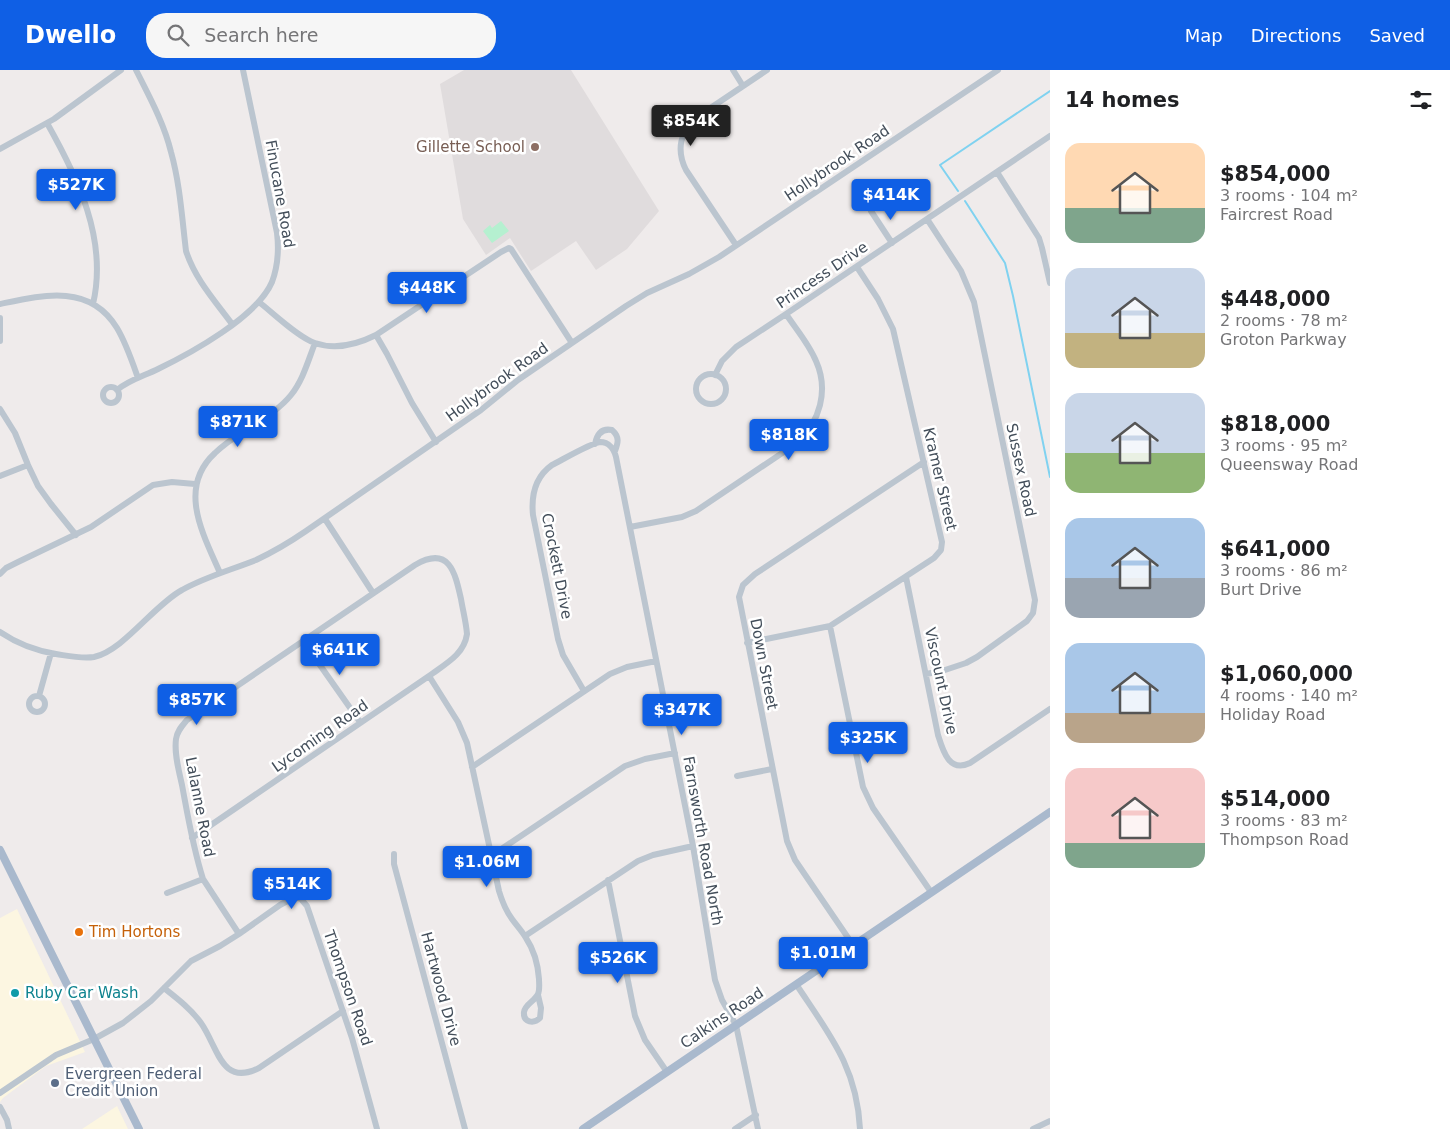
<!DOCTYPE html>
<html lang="en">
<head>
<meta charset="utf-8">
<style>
  :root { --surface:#fff; --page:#f6f6f6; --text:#202124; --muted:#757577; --accent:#0f5fe5 }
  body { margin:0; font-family:"DejaVu Sans",sans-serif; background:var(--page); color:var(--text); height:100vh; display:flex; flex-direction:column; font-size:19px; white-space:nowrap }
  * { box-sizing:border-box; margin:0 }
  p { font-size:16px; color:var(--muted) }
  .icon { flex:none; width:28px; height:28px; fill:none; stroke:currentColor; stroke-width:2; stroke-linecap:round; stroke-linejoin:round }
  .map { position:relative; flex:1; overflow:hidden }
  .side { display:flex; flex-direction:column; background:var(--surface); width:400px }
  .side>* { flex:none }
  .price { position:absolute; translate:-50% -42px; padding:0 11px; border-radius:5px; background:var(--accent); color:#fff; font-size:16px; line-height:32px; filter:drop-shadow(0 1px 2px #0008) }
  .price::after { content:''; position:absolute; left:50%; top:30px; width:15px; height:11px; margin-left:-8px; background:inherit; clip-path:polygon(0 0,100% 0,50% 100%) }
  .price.on { background:#222; color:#fff }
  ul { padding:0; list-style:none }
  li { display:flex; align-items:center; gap:15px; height:125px; padding:0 15px }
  li span { display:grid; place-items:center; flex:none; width:140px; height:100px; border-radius:15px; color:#555 }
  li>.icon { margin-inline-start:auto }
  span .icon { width:60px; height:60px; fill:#fffc; stroke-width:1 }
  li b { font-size:21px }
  h2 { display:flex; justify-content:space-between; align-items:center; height:60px; padding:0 15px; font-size:21px }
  header { display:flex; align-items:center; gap:30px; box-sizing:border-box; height:70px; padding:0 25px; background:var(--accent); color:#fff }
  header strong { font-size:24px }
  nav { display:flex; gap:28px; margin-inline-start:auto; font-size:18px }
  .search { width:350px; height:45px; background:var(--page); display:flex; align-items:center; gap:12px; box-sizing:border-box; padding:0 18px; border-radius:20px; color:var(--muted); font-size:19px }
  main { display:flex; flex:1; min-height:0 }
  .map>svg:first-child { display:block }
  .commercial { fill:#fcf6e1 }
  .education { fill:#e0dcdd }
  .green { fill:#b5f0d0 }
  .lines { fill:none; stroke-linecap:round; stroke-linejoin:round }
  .stream { stroke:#80d2f0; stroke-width:2 }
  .minor { stroke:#bbc5cf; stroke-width:6 }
  .major { stroke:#a9b9cd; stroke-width:8 }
  .education-dot { fill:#8d6e63; stroke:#fff; stroke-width:2 }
  .food-dot { fill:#e8710a; stroke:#fff; stroke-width:2 }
  .culture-dot { fill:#0f9aa8; stroke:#fff; stroke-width:2 }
  .service-dot { fill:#5c6f8a; stroke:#fff; stroke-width:2 }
  .labels { text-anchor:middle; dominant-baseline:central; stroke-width:5; stroke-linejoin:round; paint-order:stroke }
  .education-label { font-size:15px; fill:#785e54; stroke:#fff; text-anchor:end }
  .street-label { font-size:15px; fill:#434e5a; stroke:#fff }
  .food-label { font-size:15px; fill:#c56008; stroke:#fff; text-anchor:start }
  .culture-label { font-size:15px; fill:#0d838f; stroke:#fff; text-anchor:start }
  .service-label { font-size:15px; fill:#4e5e75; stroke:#fff; text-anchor:start }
</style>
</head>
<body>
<header>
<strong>Dwello</strong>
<div class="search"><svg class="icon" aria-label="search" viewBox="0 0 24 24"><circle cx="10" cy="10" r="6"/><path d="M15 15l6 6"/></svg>Search here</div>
<nav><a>Map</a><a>Directions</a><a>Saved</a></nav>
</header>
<main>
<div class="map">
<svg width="1050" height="1059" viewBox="0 0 1050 1059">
  <rect width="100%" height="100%" fill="#efebeb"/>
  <path class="commercial" d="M17,839L85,982L46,996L3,1028L0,1032V848Z
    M117,1036L128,1059H82Z"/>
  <path class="education" d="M464,0H571L659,141L627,179L596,200L576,171L531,201L510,168L486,185L463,149L440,14Z"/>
  <path class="green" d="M501,151L509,161L492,173L483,161L490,155L492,158Z"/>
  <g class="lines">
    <path class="stream" d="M958,121L940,95L1050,21
      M965,131L1005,193L1013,226L1050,407"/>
    <path class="minor" d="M136,0C149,26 164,53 171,82C180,114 182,148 186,181C195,209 215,231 232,254
      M733,0L743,16
      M47,53C78,108 108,170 93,234
      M0,79L54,49L121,0
      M997,102L1039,168L1042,178L1050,213
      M871,141L892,173
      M736,175L686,100C676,80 680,61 697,47L767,0
      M259,232C273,243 299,268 315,273C335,280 358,274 376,265L501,182L509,178L511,179L572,273
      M0,234C42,225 90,213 117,258C126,273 132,291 138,308
      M0,248V271
      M376,265L387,284L412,333L436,372
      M696 319a15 15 0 1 1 30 0a15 15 0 1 1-30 0Z
      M715,305L722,291L736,277L786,244L1050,66
      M103 325a8 8 0 1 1 16 0a8 8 0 1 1-16 0Z
      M117,320C129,310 144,306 158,299C191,283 257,247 272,212C278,196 279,180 277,163L243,0
      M0,339L15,363L28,395L38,416L51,434L76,465
      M595,374C597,364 602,358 612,360C620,367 618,373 615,381
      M0,406L28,395
      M325,449L373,523
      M630,457L682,447L696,441L797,373C820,352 829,320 816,291C809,274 796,259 786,244
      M220,503C203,464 177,418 215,383C224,374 235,367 246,360C261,350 279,340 291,325C303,310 308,291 315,273
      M0,504L6,498L18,492L91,457L153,415L172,412L195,414
      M906,507L938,665C943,681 949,703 970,693L1050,639
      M830,556L863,717L873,738L931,822
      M0,562C16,573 37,581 56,584C69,586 82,589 94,587C123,581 154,535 182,520C205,507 231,500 256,490C273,482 290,472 306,461L481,340L518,310L626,236L647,223L689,204L719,187L998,0
      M303,571L360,652
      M747,573L830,556L934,488L941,480L942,472L893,259L878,229L857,197
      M926,604L942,601L966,593L977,587L1027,551L1033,543L1035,530L974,232L961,201L927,149
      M429,606L458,652L467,673L499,821C502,831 506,841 512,849C517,856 522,861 526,868C534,880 538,895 539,909C539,913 540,920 538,924C535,931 525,934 524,942C523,953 534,954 540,948L541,938L538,925
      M584,621L563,585L558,569L533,445C531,425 535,407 552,395C562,390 591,373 600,372C609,372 614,379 616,387L693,776L715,910L722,930L736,955L758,1059
      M29 634a8 8 0 1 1 16 0a8 8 0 1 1-16 0Z
      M39,626L51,583
      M472,697L610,604L627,597L656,591
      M737,706L772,699
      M192,768L429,606C445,594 464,585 467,564C466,552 463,541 461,529C455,502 449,475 415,495L187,650C182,656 177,661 176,669C174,684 179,701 182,715C188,747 193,778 203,809L239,864
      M394,784V794L465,1059
      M491,786L625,696L645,689L675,683
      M608,810L635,946L645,970L667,1002
      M167,823L203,809
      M525,866L638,791L653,785L693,776
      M853,875L795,790L787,771L739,527L743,515L755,504L924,392
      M796,914C829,964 857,997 860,1059
      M164,918C178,929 191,939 201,953C218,977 221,1017 259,998L343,941
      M0,1023L56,985L94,969L123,953L151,931L191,891L220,876L239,864L280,835L295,827L301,829L307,836L352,968L377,1059
      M0,1037L7,1050L9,1059
      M735,1059L756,1045
      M1033,1059L1050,1051"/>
    <path class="major" d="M0,780L139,1059
      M583,1059L1050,742"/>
  </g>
  <circle class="education-dot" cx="535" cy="77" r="5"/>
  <circle class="food-dot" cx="79" cy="862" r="5"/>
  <circle class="culture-dot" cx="15" cy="923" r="5"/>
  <circle class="service-dot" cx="55" cy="1013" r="5"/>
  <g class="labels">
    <g class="education-label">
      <text x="525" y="77">Gillette School</text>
    </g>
    <g class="street-label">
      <text transform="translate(837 93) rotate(-34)">Hollybrook Road</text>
      <text transform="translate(280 124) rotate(80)">Finucane Road</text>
      <text transform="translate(822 205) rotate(-34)">Princess Drive</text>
      <text transform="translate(497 312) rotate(-36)">Hollybrook Road</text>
      <text transform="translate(1021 400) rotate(78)">Sussex Road</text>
      <text transform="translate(940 409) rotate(77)">Kramer Street</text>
      <text transform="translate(557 496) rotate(79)">Crockett Drive</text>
      <text transform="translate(764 594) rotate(79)">Down Street</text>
      <text transform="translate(941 611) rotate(78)">Viscount Drive</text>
      <text transform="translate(320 666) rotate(-35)">Lycoming Road</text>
      <text transform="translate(200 737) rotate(79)">Lalanne Road</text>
      <text transform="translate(703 771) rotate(80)">Farnsworth Road North</text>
      <text transform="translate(348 918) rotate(71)">Thompson Road</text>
      <text transform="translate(441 919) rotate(75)">Hartwood Drive</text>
      <text transform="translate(722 948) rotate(-34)">Calkins Road</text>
    </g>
    <g class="food-label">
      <text x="89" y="862">Tim Hortons</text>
    </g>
    <g class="culture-label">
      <text x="25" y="923">Ruby Car Wash</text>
    </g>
    <g class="service-label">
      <text x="65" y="1004">Evergreen Federal<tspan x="65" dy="17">Credit Union</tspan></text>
    </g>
  </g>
</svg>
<b class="price on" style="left:691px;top:77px">$854K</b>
<b class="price" style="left:76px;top:141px">$527K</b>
<b class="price" style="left:891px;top:151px">$414K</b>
<b class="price" style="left:427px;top:244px">$448K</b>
<b class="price" style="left:238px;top:378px">$871K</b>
<b class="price" style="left:789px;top:391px">$818K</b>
<b class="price" style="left:340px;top:606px">$641K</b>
<b class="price" style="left:197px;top:656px">$857K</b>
<b class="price" style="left:682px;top:666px">$347K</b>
<b class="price" style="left:868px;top:694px">$325K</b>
<b class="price" style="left:487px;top:818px">$1.06M</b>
<b class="price" style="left:292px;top:840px">$514K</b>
<b class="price" style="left:823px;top:909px">$1.01M</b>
<b class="price" style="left:618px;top:914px">$526K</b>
</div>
<section class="side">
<h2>14 homes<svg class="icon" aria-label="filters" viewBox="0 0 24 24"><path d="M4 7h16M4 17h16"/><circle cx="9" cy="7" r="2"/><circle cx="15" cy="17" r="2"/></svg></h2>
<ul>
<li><span style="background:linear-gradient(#ffd9b3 65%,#7fa58c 0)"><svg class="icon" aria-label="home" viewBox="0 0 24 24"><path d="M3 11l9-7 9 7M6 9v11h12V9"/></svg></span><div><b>$854,000</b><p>3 rooms · 104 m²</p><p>Faircrest Road</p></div></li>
<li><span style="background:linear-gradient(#c9d6e8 65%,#c2b280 0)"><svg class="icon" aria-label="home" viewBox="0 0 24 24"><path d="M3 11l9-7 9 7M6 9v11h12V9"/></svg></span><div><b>$448,000</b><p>2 rooms · 78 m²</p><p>Groton Parkway</p></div></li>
<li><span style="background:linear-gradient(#c9d6e8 60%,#8fb573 0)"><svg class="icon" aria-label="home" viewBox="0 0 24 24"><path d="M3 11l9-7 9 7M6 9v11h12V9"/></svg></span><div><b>$818,000</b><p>3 rooms · 95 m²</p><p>Queensway Road</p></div></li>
<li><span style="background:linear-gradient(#a9c7e8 60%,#9aa5b1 0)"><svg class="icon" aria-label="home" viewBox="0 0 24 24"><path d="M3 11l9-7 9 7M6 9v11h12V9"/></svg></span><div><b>$641,000</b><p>3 rooms · 86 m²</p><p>Burt Drive</p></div></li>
<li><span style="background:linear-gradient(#a9c7e8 70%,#b9a48a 0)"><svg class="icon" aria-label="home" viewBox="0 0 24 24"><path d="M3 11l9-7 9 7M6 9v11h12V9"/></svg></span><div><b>$1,060,000</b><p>4 rooms · 140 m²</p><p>Holiday Road</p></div></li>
<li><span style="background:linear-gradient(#f6c9c9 75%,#7fa58c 0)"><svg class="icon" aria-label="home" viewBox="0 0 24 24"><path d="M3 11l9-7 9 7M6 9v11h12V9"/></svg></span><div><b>$514,000</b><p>3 rooms · 83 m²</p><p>Thompson Road</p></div></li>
</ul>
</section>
</main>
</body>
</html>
